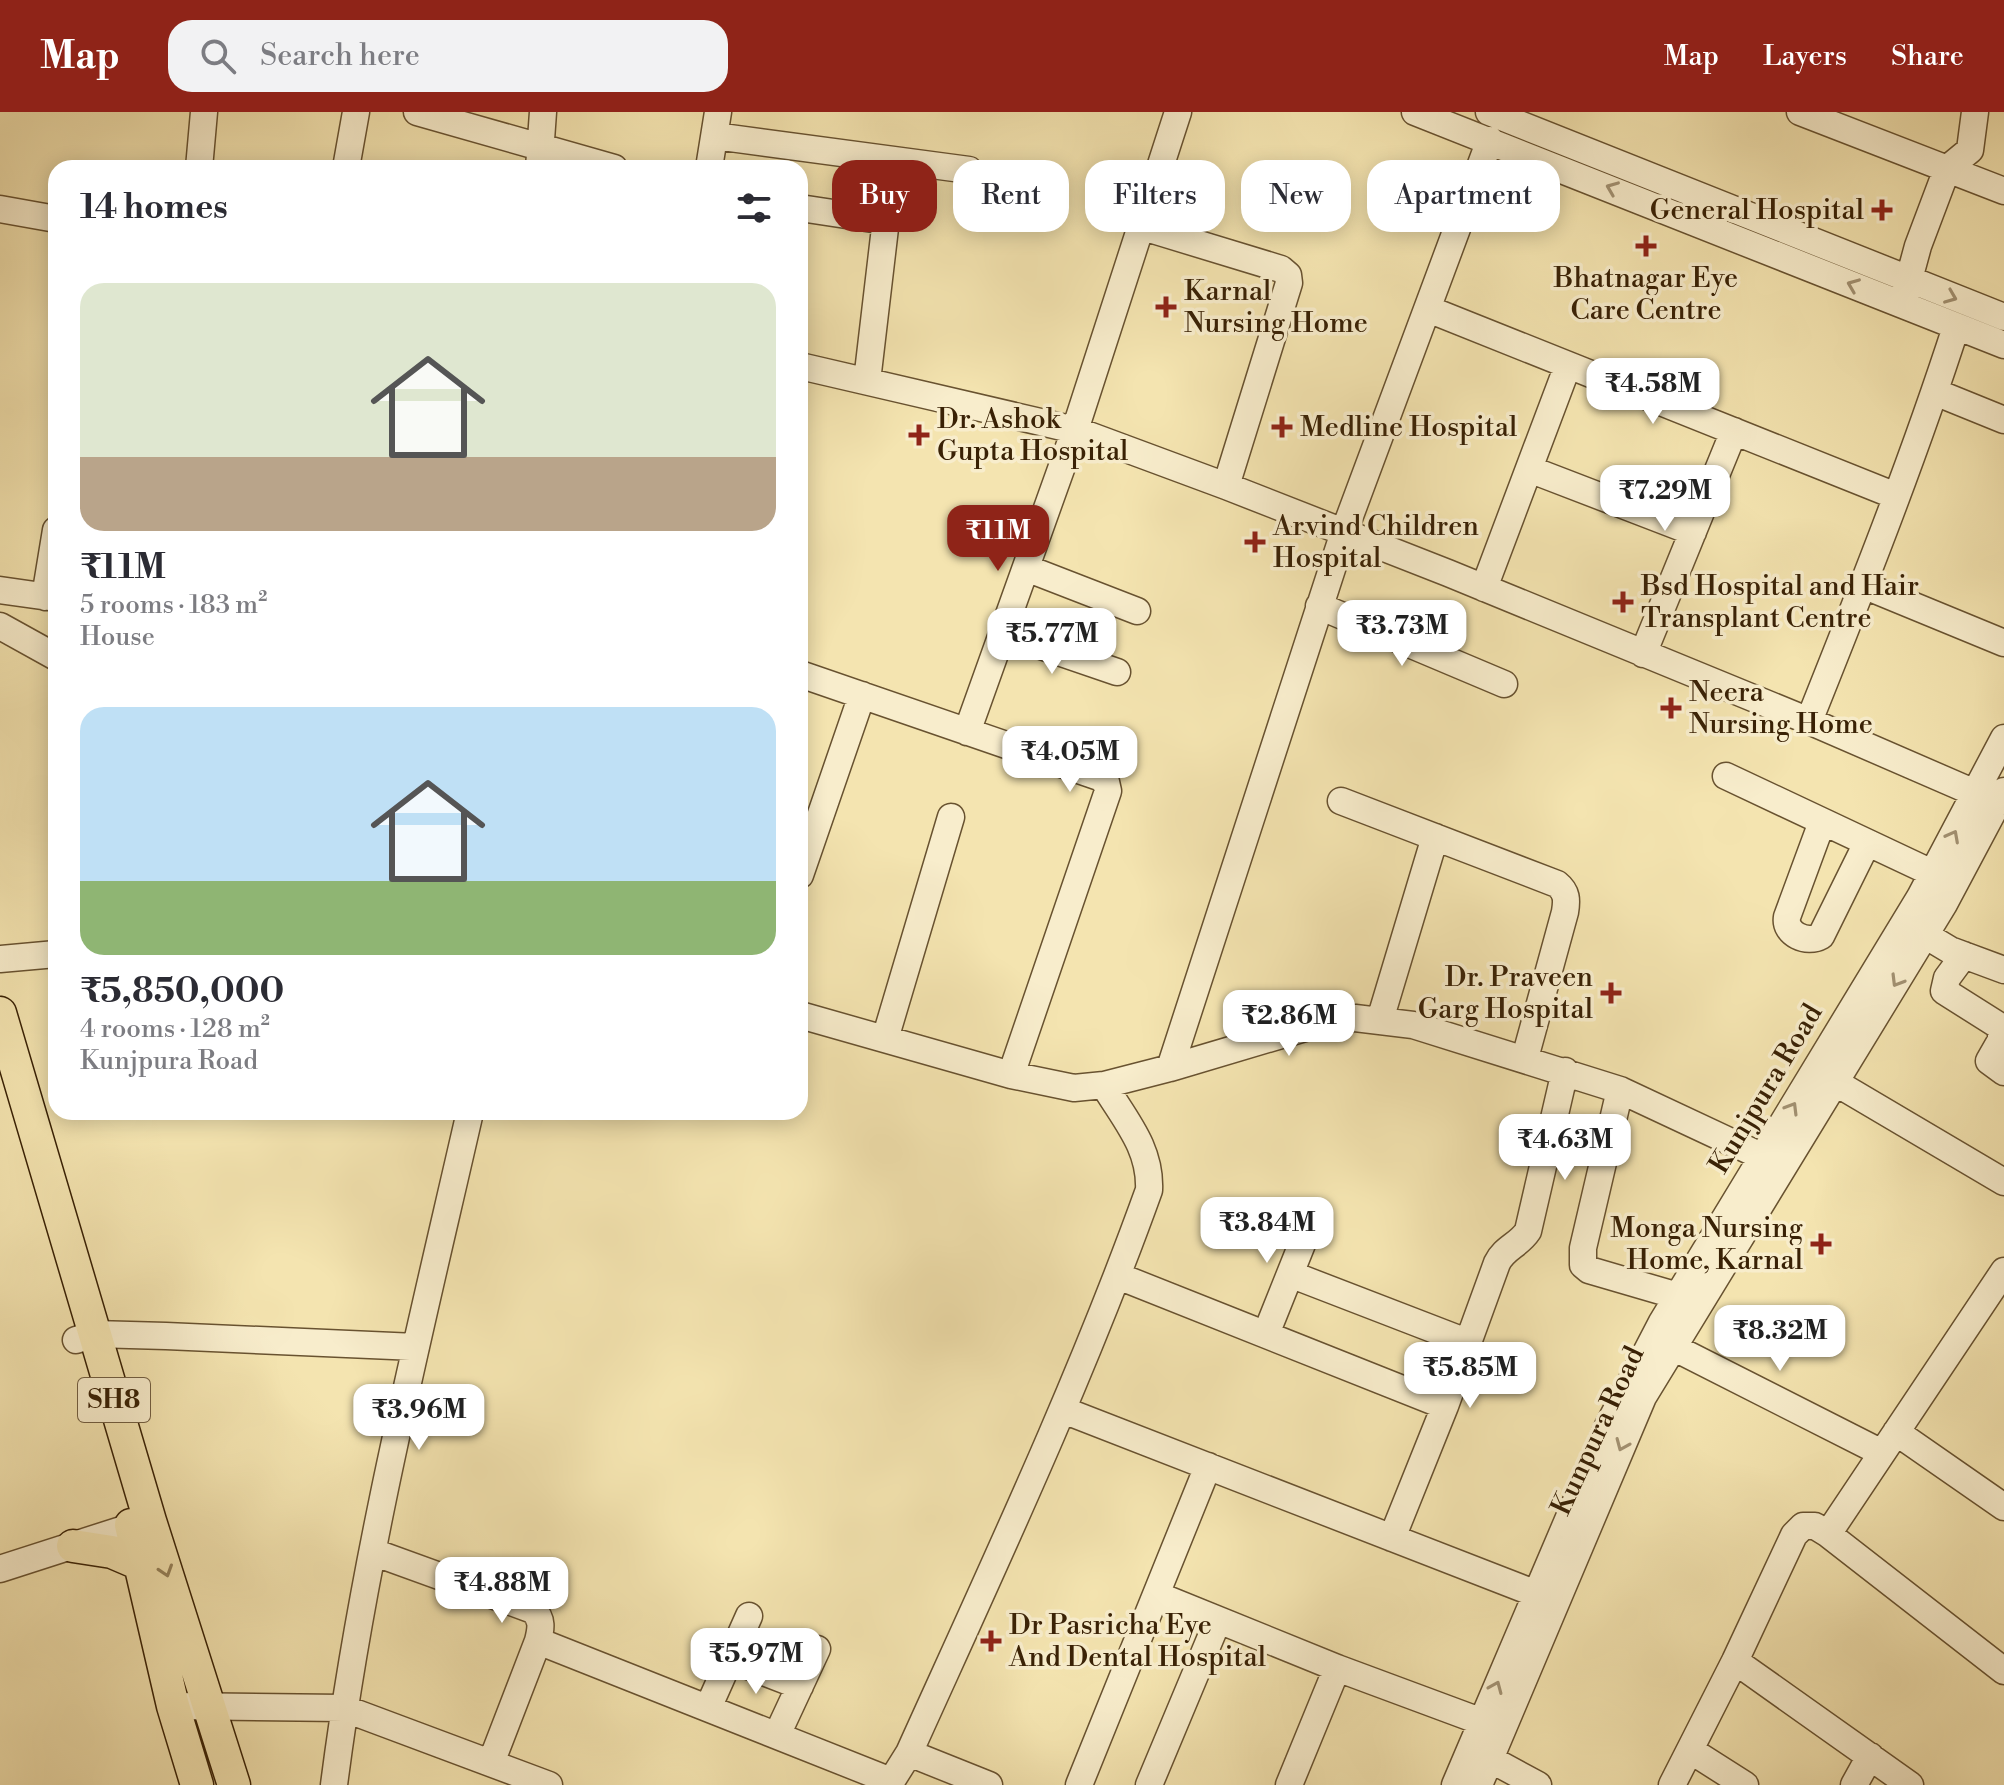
<!DOCTYPE html>
<html lang="en">
<head>
<meta charset="utf-8">
<style>
  :root { --surface:#fff; --page:#f2f2f3; --text:#2b2b33; --muted:#7c7c81; --accent:#8f2418 }
  body { margin:0; font-family:"Libre Bodoni",serif; background:var(--page); color:var(--text); height:100vh; display:flex; flex-direction:column; font-size:30px; white-space:nowrap }
  * { box-sizing:border-box; margin:0 }
  p { font-size:26px; color:var(--muted) }
  .icon { flex:none; width:44px; height:44px; fill:none; stroke:currentColor; stroke-width:2; stroke-linecap:round; stroke-linejoin:round }
  .map { position:relative; flex:1; overflow:hidden }
  .side { position:absolute; left:48px; top:48px; width:760px; height:960px; display:flex; flex-direction:column; background:var(--surface); border-radius:24px; box-shadow:0 4px 20px #0003 }
  .side>* { flex:none }
  .guide { position:absolute; left:832px; top:48px; width:760px; height:72px; display:flex; gap:16px }
  .price { position:absolute; translate:-50% -68px; padding:0 18px; border-radius:16px; background:#fff; color:#222; font-size:26px; line-height:52px; filter:drop-shadow(0 2px 4px #0008) }
  .price::after { content:''; position:absolute; left:50%; top:48px; width:24px; height:18px; margin-left:-12px; background:inherit; clip-path:polygon(0 0,100% 0,50% 100%) }
  .price.current { background:var(--accent); color:#fff }
  ul { padding:0; list-style:none }
  li { display:grid; align-content:center; gap:16px; height:424px; padding:0 32px }
  li span { display:grid; place-items:center; height:248px; border-radius:24px; color:#555 }
  li>.icon { margin-inline-start:auto }
  span .icon { width:144px; height:144px; fill:#fffc; stroke-width:1 }
  li b { font-size:34px }
  h2 { display:flex; justify-content:space-between; align-items:center; height:96px; padding:0 32px; font-size:34px }
  .tag { padding:0 28px; border-radius:24px; background:var(--surface); box-shadow:0 4px 20px #0003; font-size:28px; line-height:72px }
  .tag.current { background:var(--accent); color:#fff }
  header { display:flex; align-items:center; gap:48px; box-sizing:border-box; height:112px; padding:0 40px; background:var(--accent); color:#fff }
  header strong { font-size:38px }
  nav { display:flex; gap:44px; margin-inline-start:auto; font-size:28px }
  .search { width:560px; height:72px; background:var(--page); display:flex; align-items:center; gap:20px; box-sizing:border-box; padding:0 28px; border-radius:24px; color:var(--muted); font-size:30px }
  .map>svg:first-child { display:block }
  .lines { fill:none; stroke-linecap:round; stroke-linejoin:round }
  .minor-casing { stroke:#685230; stroke-width:29 }
  .major-casing { stroke:#392105; stroke-width:35 }
  .minor { stroke:#f8edcc; stroke-width:26 }
  .major { stroke:#f4e4b0; stroke-width:32 }
  .oneway { stroke:#a29172 }
  .oneway2 { stroke:#96825a }
  .poi-dot { fill:#8f2418; stroke:#f8edcc; stroke-width:3 }
  .labels { text-anchor:middle; dominant-baseline:central; stroke-width:7; stroke-linejoin:round; paint-order:stroke }
  .shield { fill:#f8edcc; stroke:#725e41; stroke-width:2 }
  .shield-label { font-size:26px; font-weight:bold; fill:#392105 }
  .poi-label { font-size:28px; fill:#392105; stroke:#f8edcc; text-anchor:start }
  .street-label { font-size:28px; fill:#392105; stroke:#f8edcc }
</style>
</head>
<body>
<header>
<strong>Map</strong>
<div class="search"><svg class="icon" aria-label="search" viewBox="0 0 24 24"><circle cx="10" cy="10" r="6"/><path d="M15 15l6 6"/></svg>Search here</div>
<nav><a>Map</a><a>Layers</a><a>Share</a></nav>
</header>
<div class="map">
<svg width="2004" height="1673" viewBox="0 0 2004 1673">
  <rect width="100%" height="100%" fill="#f4e4b0"/>
  <filter id="stains"><feTurbulence type="fractalNoise" baseFrequency=".0025" numOctaves="4"/><feColorMatrix values="0 0 0 0 .2 0 0 0 0 .09 0 0 0 0 .02 0 0 0 .5 -.17"/></filter>
  <radialGradient id="worn" r=".72"><stop offset=".6" stop-color="#630" stop-opacity="0"/><stop offset="1" stop-color="#630" stop-opacity=".3"/></radialGradient>
  <g class="lines">
    <g class="minor-casing">
      <path id="minor" d="M417,0L614,56
        M1415,0L2004,233
        M1489,0L2004,205
        M1800,0L2004,79
        M715,24L969,58
        M199,56L204,0
        M346,56L356,0
        M539,56L543,0
        M709,56L718,0
        M800,96L886,109
        M0,97L56,107
        M1143,115L1281,157L1288,163L1289,171L1226,374
        M1905,182L1918,134L1947,57L1970,38L1975,0
        M1428,197L1896,384
        M800,254L1075,318L1226,374L1448,461L1809,609L1998,691
        M867,269L893,48
        M1935,280L2004,308
        M1529,357L1693,420
        M1026,456L1137,499
        M1863,473L2004,531
        M1484,476L1568,253
        M0,478L56,486
        M45,485L56,418
        M1319,494L1504,572
        M0,514L56,545
        M1003,521L1117,560
        M1643,542L1734,319
        M800,562L1099,665L1106,670L1108,679L1011,963
        M1809,609C1861,479 1913,348 1956,215
        M967,620L1075,318L1178,0
        M1726,664L1947,768
        M1341,689L1557,772C1567,780 1567,788 1565,800L1525,946
        M1822,710L1787,805C1784,822 1807,832 1821,824L1867,731
        M800,763L862,583
        M1925,823L1950,838L2004,858
        M1964,843L1947,866L1944,879L2001,915V928L1989,949L2004,960
        M0,847L56,842
        M800,903L1011,963L1074,976L1104,973L1170,956L1325,910L1355,906L1413,913L1620,978L1778,1052
        M1380,908L1435,725
        M885,927L951,705
        M1170,956L1344,420L1490,28
        M1821,962L2004,1070
        M1620,978L1583,1136V1153L1589,1158L1678,1184
        M1290,1162L1469,1231
        M1118,1164L1445,1294
        M1266,1222L1314,1102
        M1657,1227L1882,1341
        M76,1228L94,1222L166,1224L416,1235
        M1063,1298L1552,1488
        M1896,1320L2004,1395
        M1828,1422L2004,1159
        M1392,1426L1445,1294L1497,1151C1504,1136 1519,1133 1528,1119L1565,959
        M373,1440L533,1498C543,1507 541,1517 538,1529L491,1651
        M0,1457L149,1409
        M1157,1483L1337,1556L1496,1615
        M538,1529L891,1669
        M730,1547L800,1574
        M1735,1549L1910,1673
        M173,1594L343,1596L549,1673
        M708,1596L749,1504
        M777,1623L817,1537
        M1690,1638L1745,1673
        M1477,1640L1538,1673
        M909,1641L989,1673
        M334,1673C363,1446 419,1223 470,1000
        M889,1673L909,1641C993,1455 1080,1270 1149,1078C1151,1036 1125,1008 1104,973
        M1079,1673L1208,1354
        M1149,1673L1218,1508
        M1289,1673L1337,1556
        M1455,1673L1608,1314L1662,1210L1920,785L2004,626
        M1479,1673L1643,1285L1944,792L2004,679
        M1672,1673L1735,1549L1794,1423L1803,1414H1815L1828,1422L2004,1559
        M1854,1673L1870,1644"/>
    </g>
    <g class="major-casing">
      <path id="major" d="M0,901L150,1409L234,1673
        M131,1413L173,1594L197,1673
        M73,1434L112,1440L140,1452"/>
    </g>
    <use href="#minor" class="minor"/>
    <use href="#major" class="major"/>
  </g>
  <defs><path id="oneway-chevron" d="M-2-3.5L2.5 0L-2 3.5" fill="none" stroke-width="1.6" stroke-linecap="round" stroke-linejoin="round" transform="scale(2)"/></defs>
  <g class="oneway">
    <use href="#oneway-chevron" transform="translate(1612 76) rotate(-158)"/>
    <use href="#oneway-chevron" transform="translate(1853 173) rotate(-158)"/>
    <use href="#oneway-chevron" transform="translate(1951 185) rotate(22)"/>
    <use href="#oneway-chevron" transform="translate(1953 724) rotate(-62)"/>
    <use href="#oneway-chevron" transform="translate(1897 869) rotate(121)"/>
    <use href="#oneway-chevron" transform="translate(1792 996) rotate(-59)"/>
    <use href="#oneway-chevron" transform="translate(1622 1333) rotate(113)"/>
    <use href="#oneway-chevron" transform="translate(1496 1575) rotate(-67)"/>
  </g>
  <use class="oneway2" href="#oneway-chevron" transform="translate(166 1459) rotate(72)"/>
  <g class="poi-dot">
    <path d="M1878 86h8v8h8v8h-8v8h-8v-8h-8v-8h8z"/>
    <path d="M1642 122h8v8h8v8h-8v8h-8v-8h-8v-8h8z"/>
    <path d="M1162 183h8v8h8v8h-8v8h-8v-8h-8v-8h8z"/>
    <path d="M1278 303h8v8h8v8h-8v8h-8v-8h-8v-8h8z"/>
    <path d="M915 311h8v8h8v8h-8v8h-8v-8h-8v-8h8z"/>
    <path d="M1251 418h8v8h8v8h-8v8h-8v-8h-8v-8h8z"/>
    <path d="M1619 478h8v8h8v8h-8v8h-8v-8h-8v-8h8z"/>
    <path d="M1667 584h8v8h8v8h-8v8h-8v-8h-8v-8h8z"/>
    <path d="M1607 869h8v8h8v8h-8v8h-8v-8h-8v-8h8z"/>
    <path d="M1817 1120h8v8h8v8h-8v8h-8v-8h-8v-8h8z"/>
    <path d="M987 1517h8v8h8v8h-8v8h-8v-8h-8v-8h8z"/>
  </g>
  <g class="labels">
    <rect class="shield" x="78" y="1266" width="72" height="44" rx="6"/>
    <g class="shield-label">
      <text x="114" y="1288">SH8</text>
    </g>
    <g class="poi-label">
      <text x="1864" y="98" text-anchor="end">General Hospital</text>
      <text x="1646" y="166" text-anchor="middle">Bhatnagar Eye<tspan x="1646" dy="32">Care Centre</tspan></text>
      <text x="1184" y="179">Karnal<tspan x="1184" dy="32">Nursing Home</tspan></text>
      <text x="937" y="307">Dr. Ashok<tspan x="937" dy="32">Gupta Hospital</tspan></text>
      <text x="1300" y="315">Medline Hospital</text>
      <text x="1273" y="414">Arvind Children<tspan x="1273" dy="32">Hospital</tspan></text>
      <text x="1641" y="474">Bsd Hospital and Hair<tspan x="1641" dy="32">Transplant Centre</tspan></text>
      <text x="1689" y="580">Neera<tspan x="1689" dy="32">Nursing Home</tspan></text>
      <text x="1593" y="865" text-anchor="end">Dr. Praveen<tspan x="1593" dy="32">Garg Hospital</tspan></text>
      <text x="1803" y="1116" text-anchor="end">Monga Nursing<tspan x="1803" dy="32">Home, Karnal</tspan></text>
      <text x="1009" y="1513">Dr Pasricha Eye<tspan x="1009" dy="32">And Dental Hospital</tspan></text>
    </g>
    <g class="street-label">
      <text transform="translate(1766 977) rotate(-59)">Kunjpura Road</text>
      <text transform="translate(1598 1319) rotate(-65)">Kunpura Road</text>
    </g>
  </g>
  <rect width="100%" height="100%" filter="url(#stains)"/>
  <rect width="100%" height="100%" fill="url(#worn)"/>
</svg>
<b class="price" style="left:1653px;top:314px">₹4.58M</b>
<b class="price" style="left:1665px;top:421px">₹7.29M</b>
<b class="price current" style="left:998px;top:461px">₹11M</b>
<b class="price" style="left:1402px;top:556px">₹3.73M</b>
<b class="price" style="left:1052px;top:564px">₹5.77M</b>
<b class="price" style="left:1070px;top:682px">₹4.05M</b>
<b class="price" style="left:1289px;top:946px">₹2.86M</b>
<b class="price" style="left:1565px;top:1070px">₹4.63M</b>
<b class="price" style="left:1267px;top:1153px">₹3.84M</b>
<b class="price" style="left:1780px;top:1261px">₹8.32M</b>
<b class="price" style="left:1470px;top:1298px">₹5.85M</b>
<b class="price" style="left:419px;top:1340px">₹3.96M</b>
<b class="price" style="left:502px;top:1513px">₹4.88M</b>
<b class="price" style="left:756px;top:1584px">₹5.97M</b>
<div class="guide">
<a class="tag current">Buy</a>
<a class="tag">Rent</a>
<a class="tag">Filters</a>
<a class="tag">New</a>
<a class="tag">Apartment</a>
</div>
<section class="side">
<h2>14 homes<svg class="icon" aria-label="filters" viewBox="0 0 24 24"><path d="M4 7h16M4 17h16"/><circle cx="9" cy="7" r="2"/><circle cx="15" cy="17" r="2"/></svg></h2>
<ul>
<li><span style="background:linear-gradient(#dfe7d0 70%,#b9a48a 0)"><svg class="icon" aria-label="home" viewBox="0 0 24 24"><path d="M3 11l9-7 9 7M6 9v11h12V9"/></svg></span><div><b>₹11M</b><p>5 rooms · 183 m²</p><p>House</p></div></li>
<li><span style="background:linear-gradient(#bfe0f5 70%,#8fb573 0)"><svg class="icon" aria-label="home" viewBox="0 0 24 24"><path d="M3 11l9-7 9 7M6 9v11h12V9"/></svg></span><div><b>₹5,850,000</b><p>4 rooms · 128 m²</p><p>Kunjpura Road</p></div></li>
</ul>
</section>
</div>
</body>
</html>
